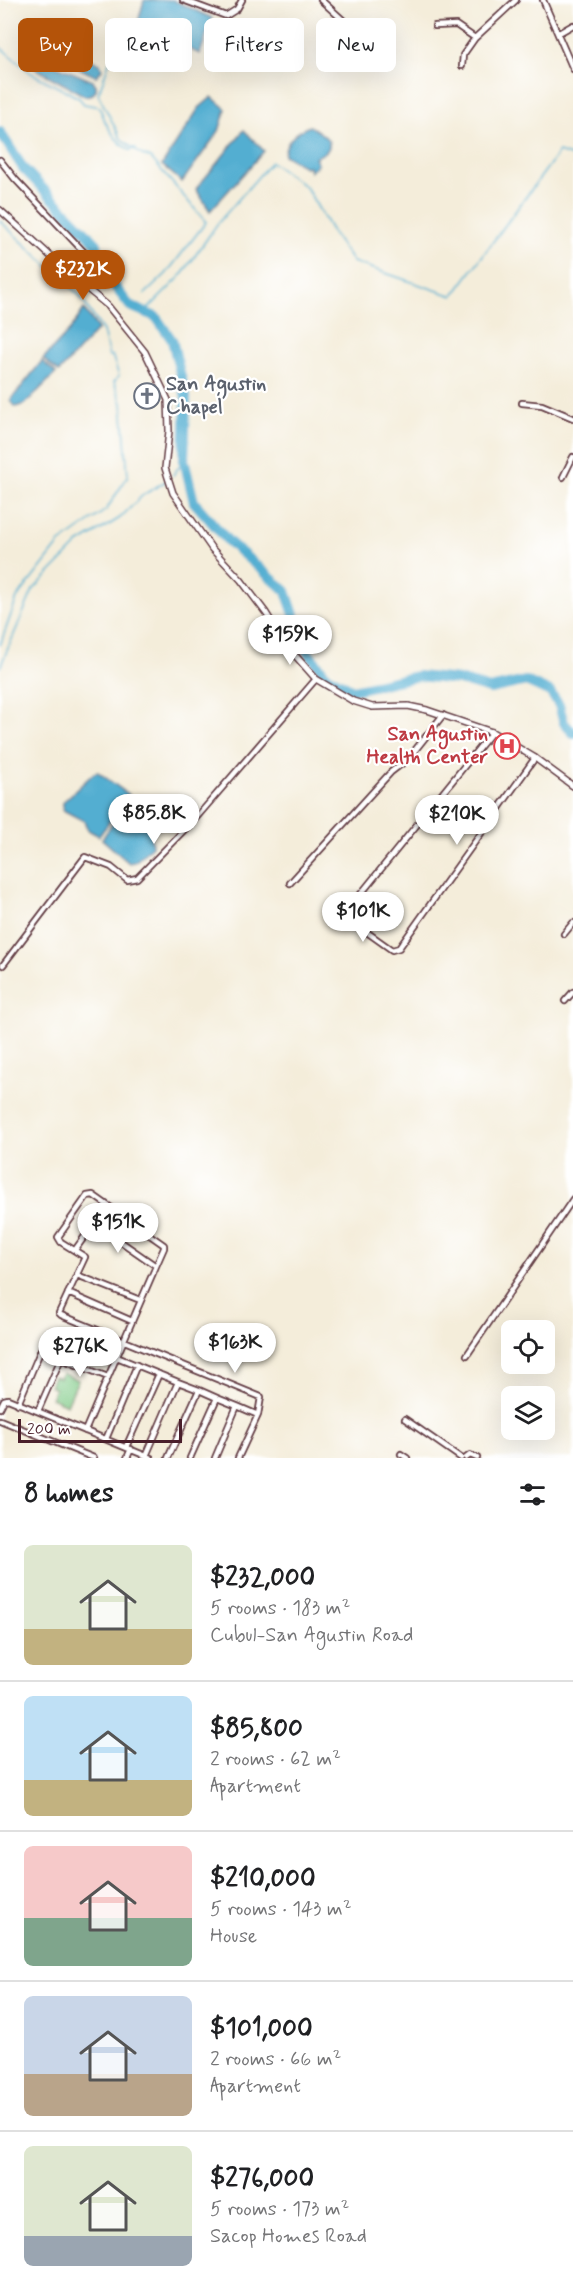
<!DOCTYPE html>
<html lang="en">
<head>
<meta charset="utf-8">
<style>
  :root { --surface:#fff; --page:#f6f6f6; --text:#202124; --muted:#757577; --line:#e0e0e0; --accent:#b45309 }
  body { margin:0; font-family:Mynerve,sans-serif; background:var(--page); color:var(--text); height:100vh; display:flex; flex-direction:column; font-size:22px; white-space:nowrap }
  * { box-sizing:border-box; margin:0 }
  p { font-size:20px; color:var(--muted) }
  .icon { flex:none; width:33px; height:33px; fill:none; stroke:currentColor; stroke-width:2; stroke-linecap:round; stroke-linejoin:round }
  .map { position:relative; height:1458px; overflow:hidden }
  .sheet { display:flex; flex-direction:column; background:var(--surface); flex:1 }
  .sheet>* { flex:none }
  .top-card { position:absolute; left:18px; top:18px; width:537px; height:54px; display:flex; gap:12px }
  .fabs { position:absolute; left:501px; top:1320px; display:grid; gap:12px }
  .fabs a { display:grid; place-items:center; width:54px; height:54px; border-radius:9px; background:var(--surface); box-shadow:0 6px 24px #0002; font-size:30px }
  .scale { position:absolute; left:18px; bottom:15px; width:164px; box-sizing:border-box; padding-left:6px; border:3px solid #4a1f2b; border-top:0; font-size:16px; line-height:21px; white-space:nowrap; color:#4a1f2b; -webkit-text-stroke:4px #fff; paint-order:stroke }
  .price { position:absolute; translate:-50% -51px; padding:0 14px; border-radius:21px; background:#fff; color:#222; font-size:20px; line-height:39px; filter:drop-shadow(0 2px 3px #0008) }
  .price::after { content:''; position:absolute; left:50%; top:36px; width:18px; height:14px; margin-left:-9px; background:inherit; clip-path:polygon(0 0,100% 0,50% 100%) }
  .price.selected { background:var(--accent); color:#fff }
  ul { padding:0; list-style:none }
  li { display:flex; align-items:center; gap:18px; height:150px; padding:0 24px }
  li+li { border-top:2px solid var(--line) }
  li span { display:grid; place-items:center; flex:none; width:168px; height:120px; border-radius:9px; color:#555 }
  li>.icon { margin-inline-start:auto }
  span .icon { width:72px; height:72px; fill:#fffc; stroke-width:1 }
  li b { font-size:26px }
  h2 { display:flex; justify-content:space-between; align-items:center; height:72px; padding:0 24px; font-size:26px }
  .pill { padding:0 21px; border-radius:9px; background:var(--surface); box-shadow:0 6px 24px #0002; font-size:21px; line-height:54px }
  .pill.selected { background:var(--accent); color:#fff }
  .map>svg:first-child { display:block }
  .green { fill:#81cb88; stroke:#66755a; stroke-width:1.5 }
  .water { fill:#53aed1; stroke:#4e667e; stroke-width:1.5 }
  .lines { fill:none; stroke-linecap:round; stroke-linejoin:round }
  .stream { stroke:#53aed1; stroke-width:1.5 }
  .river { stroke:#53aed1; stroke-width:10 }
  .minor-casing { stroke:#643e45; stroke-width:8 }
  .tertiary-casing { stroke:#643e45; stroke-width:8 }
  .minor { stroke:#fff; stroke-width:4.5 }
  .tertiary { stroke:#fff; stroke-width:5 }
  .labels { text-anchor:middle; dominant-baseline:central; stroke-width:4.5; stroke-linejoin:round; paint-order:stroke }
  .worship-label { font-size:20px; font-weight:bold; fill:#5b616d; stroke:#fff; text-anchor:start }
  .health-label { font-size:20px; font-weight:bold; fill:#be3a42; stroke:#fff; text-anchor:end }
</style>
</head>
<body>
<div class="map">
<svg width="573" height="1458" viewBox="0 0 573 1458">
  <rect width="100%" height="100%" fill="#fff"/>
  <filter id="ink" filterUnits="userSpaceOnUse"><feTurbulence type="fractalNoise" baseFrequency=".0167" numOctaves="2"/><feDisplacementMap in="SourceGraphic" scale="12" xChannelSelector="R" yChannelSelector="G"/><feConvolveMatrix kernelMatrix="1 2 1 2 8 2 1 2 1" color-interpolation-filters="sRGB"/></filter>
  <filter id="wash" filterUnits="userSpaceOnUse"><feTurbulence type="fractalNoise" baseFrequency=".008" numOctaves="4" result="noise"/><feDisplacementMap in="SourceGraphic" scale="24" xChannelSelector="R" yChannelSelector="G"/><feGaussianBlur stdDeviation="1.35" result="paint"/><feColorMatrix in="noise" values="0 0 0 0 0 0 0 0 0 0 0 0 0 0 0 0 0 1.4 0 .05"/><feComposite in="paint" operator="in"/></filter>
  <g filter="url(#wash)">
    <rect width="100%" height="100%" fill="#f4edda"/>
    <path class="green" d="M62,1373L78,1380L67,1405L51,1398L55,1389L50,1386L54,1376L60,1378Z"/>
    <path class="water" d="M144,0H173L212,18L200,54L137,26Z
      M36,33L100,64L102,70L96,76L29,46L31,37Z
      M33,56L93,81L96,85V90L93,94L85,96L31,66L30,61Z
      M212,97L226,109L219,131L182,182L162,165L199,108Z
      M310,126C316,130 334,139 328,149C327,152 318,156 315,158L318,164L310,172L309,166L305,167L284,155C285,141 298,130 310,126Z
      M244,130L264,151L210,211L196,189Z
      M84,309L98,329L59,372L43,359L70,330Z
      M42,361L56,373L25,404L16,407L10,401Z
      M98,772L129,795L99,836L88,830L84,821L63,810V802L94,773Z
      M130,797L160,823L151,837L152,846L135,862L129,863L102,839Z"/>
    <g class="lines">
      <path class="stream" d="M118,42C109,59 105,77 98,94L121,139L142,155L151,158L206,222L166,274L145,294
        M0,47L31,73L79,98L84,104L100,107C104,123 115,142 130,150L136,148
        M0,221L79,295L103,331L109,357L112,355L119,376L114,382L122,403L128,476L106,510L60,543L17,598L0,645
        M146,311L181,276L218,223L271,162L306,187L335,237L353,262L453,296L559,152L573,157
        M173,475L184,460
        M0,667L33,590L78,544L120,518L143,495L166,481"/>
      <path class="river" d="M0,132L23,168L97,244L101,269L130,306L156,317L172,340L186,397L184,460L194,502L228,541L286,591L306,650L326,675L353,690L418,676L459,680L490,689L526,681L550,692L559,705L564,723L573,733"/>
    </g>
  </g>
  <g filter="url(#ink)">
    <g class="lines">
      <g class="minor-casing">
        <path id="minor" d="M183,0L226,16L237,9L242,0
          M321,0L344,21
          M543,0L573,69
          M435,26L456,25L475,38L516,0
          M559,33L573,25
          M462,66L463,55L475,38
          M0,160L15,179L84,252L86,256L79,282
          M522,403L542,405L573,418
          M563,477L573,457
          M492,732L347,911V918L392,950L399,948L535,758
          M290,883L391,772L408,759L443,715
          M564,934L573,923
          M3,965L85,857L111,867L127,880L137,878L196,818L316,679
          M565,1001L573,992
          M94,1223L156,1266
          M75,1250L107,1205
          M77,1275L140,1300
          M68,1293L132,1321
          M467,1355L573,1199
          M61,1359L108,1377
          M18,1404L48,1333L53,1331L178,1382L146,1456
          M237,1406L258,1415
          M0,1408L4,1400L8,1399L151,1458
          M38,1411L70,1338
          M405,1419L461,1458
          M0,1420L94,1458
          M85,1431C111,1370 137,1309 164,1248V1245L93,1195L87,1196L58,1237L61,1242L85,1257L59,1313L61,1315L256,1395L261,1397L258,1415L238,1458
          M106,1439L137,1365
          M126,1447L159,1374
          M401,1454L407,1458
          M127,1458L131,1449
          M168,1458L199,1390L178,1382
          M190,1458L217,1398L199,1390
          M215,1458L237,1406L217,1398
          M466,1458L470,1455L477,1458"/>
      </g>
      <g class="tertiary-casing">
        <path id="tertiary" d="M0,210L79,282L108,306L145,352L168,400L169,431L165,468L173,493L212,549L241,580L266,613L286,645L316,679L353,701L372,707L408,706L427,710L492,732L535,758L573,786"/>
      </g>
      <use href="#minor" class="minor"/>
      <use href="#tertiary" class="tertiary"/>
    </g>
  </g>
  <defs>
    <g id="church-ring" transform="scale(1.35)"><circle r="9.5" fill="#fff" stroke="#6b7280" stroke-width="1.5"/><path d="M-1.2-6h2.4v3.5h3.3v2.4h-3.3V6h-2.4V-.1h-3.3v-2.4h3.3Z" fill="#6b7280"/></g>
    <g id="hospital-ring" transform="scale(1.35)"><circle r="9.5" fill="#fff" stroke="#e0444e" stroke-width="1.5"/><path d="M-5-5h3v3.5h4V-5h3V5h-3V1.5h-4V5h-3Z" fill="#e0444e"/></g>
  </defs>
  <g fill-rule="evenodd">
    <use href="#church-ring" x="147" y="396"/>
    <use href="#hospital-ring" x="507" y="746"/>
  </g>
  <g class="labels">
    <g class="worship-label">
      <text x="166" y="384">San Agustin<tspan x="166" dy="23">Chapel</tspan></text>
    </g>
    <g class="health-label">
      <text x="488" y="734">San Agustin<tspan x="488" dy="23">Health Center</tspan></text>
    </g>
  </g>
</svg>
<div class="fabs">
<a><svg class="icon" aria-label="locate" viewBox="0 0 24 24"><circle cx="12" cy="12" r="6"/><path d="M12 2v4M12 18v4M2 12h4M18 12h4"/></svg></a>
<a><svg class="icon" aria-label="layers" viewBox="0 0 24 24"><path d="M12 4l9 5-9 5-9-5zM3 14l9 5 9-5"/></svg></a>
</div>
<div class="scale">200 m</div>
<b class="price selected" style="left:83px;top:301px">$232K</b>
<b class="price" style="left:290px;top:666px">$159K</b>
<b class="price" style="left:154px;top:845px">$85.8K</b>
<b class="price" style="left:457px;top:846px">$210K</b>
<b class="price" style="left:363px;top:943px">$101K</b>
<b class="price" style="left:118px;top:1254px">$151K</b>
<b class="price" style="left:235px;top:1374px">$163K</b>
<b class="price" style="left:80px;top:1378px">$276K</b>
<div class="top-card">
<a class="pill selected">Buy</a>
<a class="pill">Rent</a>
<a class="pill">Filters</a>
<a class="pill">New</a>
</div>
</div>
<section class="sheet">
<h2>8 homes<svg class="icon" aria-label="filters" viewBox="0 0 24 24"><path d="M4 7h16M4 17h16"/><circle cx="9" cy="7" r="2"/><circle cx="15" cy="17" r="2"/></svg></h2>
<ul>
<li><span style="background:linear-gradient(#dfe7d0 70%,#c2b280 0)"><svg class="icon" aria-label="home" viewBox="0 0 24 24"><path d="M3 11l9-7 9 7M6 9v11h12V9"/></svg></span><div><b>$232,000</b><p>5 rooms · 183 m²</p><p>Cubul-San Agustin Road</p></div></li>
<li><span style="background:linear-gradient(#bfe0f5 70%,#c2b280 0)"><svg class="icon" aria-label="home" viewBox="0 0 24 24"><path d="M3 11l9-7 9 7M6 9v11h12V9"/></svg></span><div><b>$85,800</b><p>2 rooms · 62 m²</p><p>Apartment</p></div></li>
<li><span style="background:linear-gradient(#f6c9c9 60%,#7fa58c 0)"><svg class="icon" aria-label="home" viewBox="0 0 24 24"><path d="M3 11l9-7 9 7M6 9v11h12V9"/></svg></span><div><b>$210,000</b><p>5 rooms · 143 m²</p><p>House</p></div></li>
<li><span style="background:linear-gradient(#c9d6e8 65%,#b9a48a 0)"><svg class="icon" aria-label="home" viewBox="0 0 24 24"><path d="M3 11l9-7 9 7M6 9v11h12V9"/></svg></span><div><b>$101,000</b><p>2 rooms · 66 m²</p><p>Apartment</p></div></li>
<li><span style="background:linear-gradient(#dfe7d0 75%,#9aa5b1 0)"><svg class="icon" aria-label="home" viewBox="0 0 24 24"><path d="M3 11l9-7 9 7M6 9v11h12V9"/></svg></span><div><b>$276,000</b><p>5 rooms · 173 m²</p><p>Sacop Homes Road</p></div></li>
</ul>
</section>
</body>
</html>
